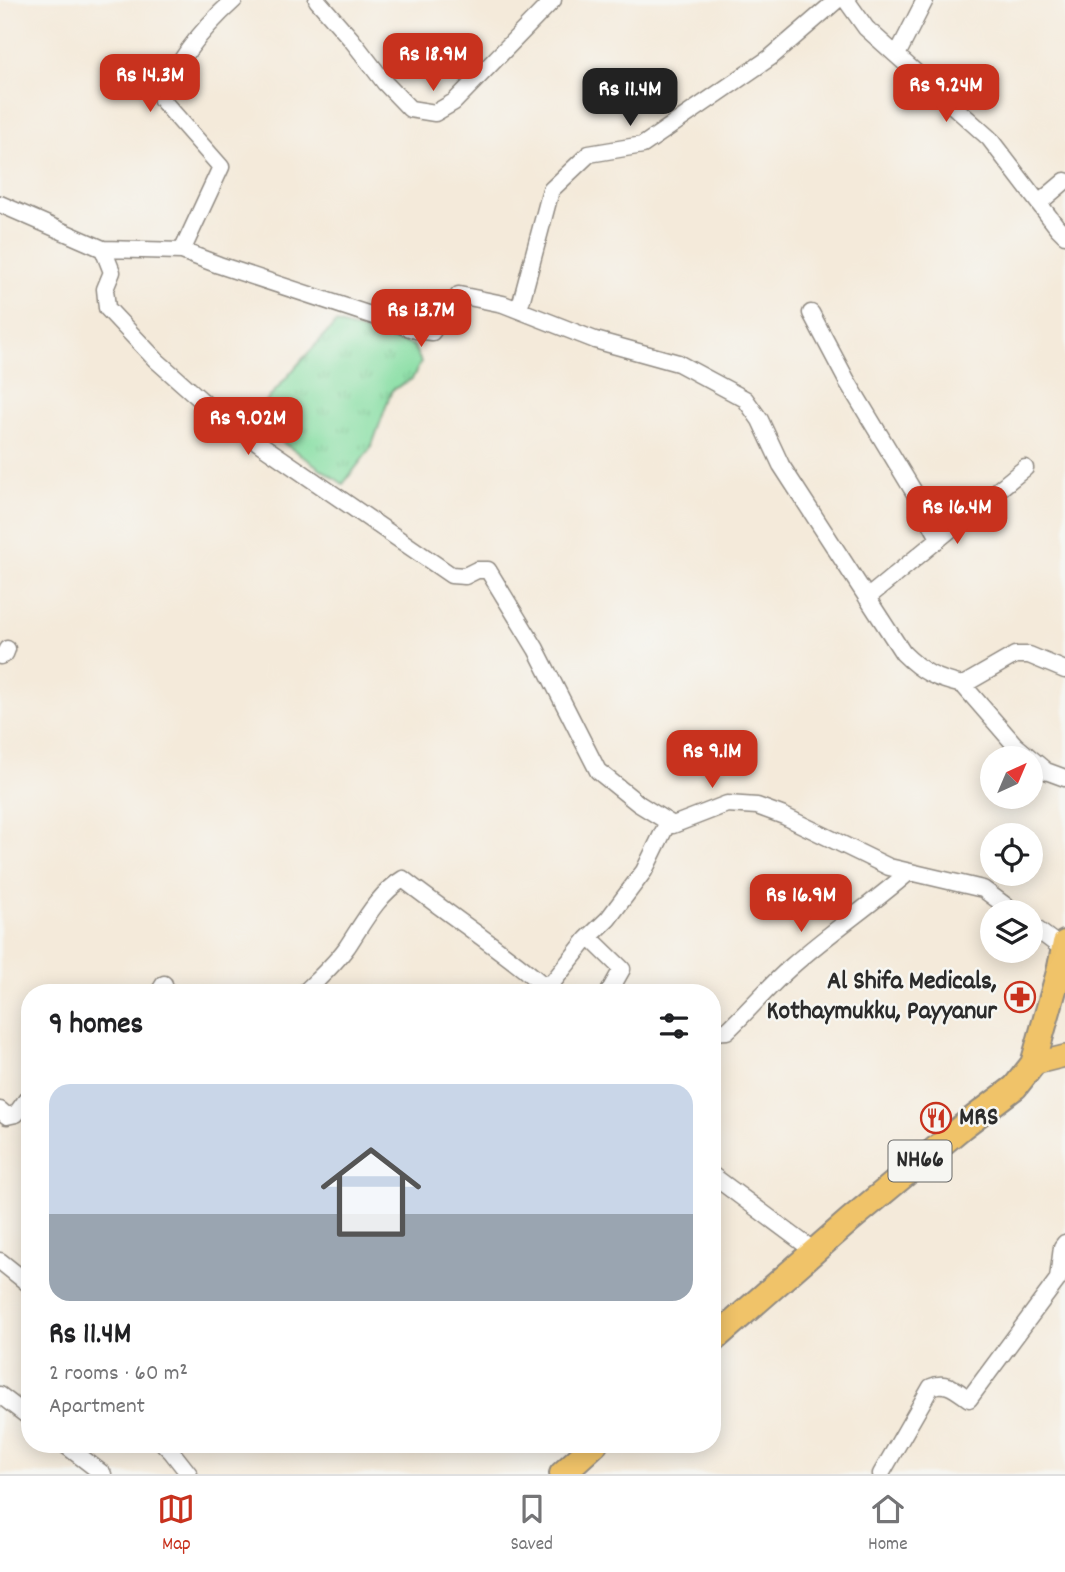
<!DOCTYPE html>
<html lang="en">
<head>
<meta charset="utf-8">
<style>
  :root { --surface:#fff; --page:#f6f6f6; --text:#202124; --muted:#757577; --line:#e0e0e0; --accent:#c8321e }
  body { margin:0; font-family:Dekko,sans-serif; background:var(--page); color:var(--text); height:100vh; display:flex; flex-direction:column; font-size:26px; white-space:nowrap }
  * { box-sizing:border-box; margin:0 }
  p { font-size:23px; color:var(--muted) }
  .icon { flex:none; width:38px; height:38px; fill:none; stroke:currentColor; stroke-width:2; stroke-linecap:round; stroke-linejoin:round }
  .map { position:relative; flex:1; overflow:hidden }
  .sheet { position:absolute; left:21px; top:984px; width:700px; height:469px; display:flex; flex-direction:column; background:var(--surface); border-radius:28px; box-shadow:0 4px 18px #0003 }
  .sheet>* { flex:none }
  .needle { width:46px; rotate:44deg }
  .buttons { position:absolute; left:980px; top:746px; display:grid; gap:14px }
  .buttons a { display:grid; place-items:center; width:63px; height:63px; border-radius:50%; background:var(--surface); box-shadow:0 4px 18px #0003; font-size:35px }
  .price { position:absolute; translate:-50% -60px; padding:0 16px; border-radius:14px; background:var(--accent); color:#fff; font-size:23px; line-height:46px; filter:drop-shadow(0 2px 4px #0008) }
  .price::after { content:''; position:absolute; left:50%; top:42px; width:21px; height:16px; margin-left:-10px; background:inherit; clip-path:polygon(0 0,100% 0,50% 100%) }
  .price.on { background:#222; color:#fff }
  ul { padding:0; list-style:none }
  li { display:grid; align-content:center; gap:14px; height:371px; padding:0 28px }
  li span { display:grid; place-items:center; height:217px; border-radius:21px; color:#555 }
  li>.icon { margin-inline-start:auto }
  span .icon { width:126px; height:126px; fill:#fffc; stroke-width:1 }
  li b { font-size:30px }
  h2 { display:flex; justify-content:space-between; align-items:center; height:84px; padding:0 28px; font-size:30px }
  .tabs { display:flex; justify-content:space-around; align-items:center; height:98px; border-top:2px solid var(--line); background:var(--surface); font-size:19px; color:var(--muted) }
  .tabs a { display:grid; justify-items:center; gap:4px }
  .tabs .on { color:var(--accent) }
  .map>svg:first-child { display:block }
  .grass { fill:url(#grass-tufts); stroke:#588467; stroke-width:2 }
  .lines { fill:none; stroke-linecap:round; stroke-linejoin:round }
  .minor-casing { stroke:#908a82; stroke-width:19 }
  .major-casing { stroke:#908a82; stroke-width:24 }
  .highway-casing { stroke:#908a82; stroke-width:28 }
  .minor { stroke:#fff; stroke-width:16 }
  .major { stroke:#f0c369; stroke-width:21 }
  .highway { stroke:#f0c369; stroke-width:24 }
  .labels { text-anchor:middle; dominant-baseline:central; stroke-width:5; stroke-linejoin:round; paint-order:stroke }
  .shield { fill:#f6f6f2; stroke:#686867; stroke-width:2 }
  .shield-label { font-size:24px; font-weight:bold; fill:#2b2b2b }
  .poi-label { font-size:26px; font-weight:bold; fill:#2b2b2b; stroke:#f6f6f2; text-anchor:end }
</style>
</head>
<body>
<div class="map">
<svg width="1065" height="1474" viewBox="0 0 1065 1474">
  <defs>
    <pattern id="grass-tufts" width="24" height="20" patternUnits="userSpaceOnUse" patternTransform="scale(1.75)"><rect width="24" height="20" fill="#86dea3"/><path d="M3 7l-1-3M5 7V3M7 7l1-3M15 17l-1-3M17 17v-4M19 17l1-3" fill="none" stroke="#74bf8c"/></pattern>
  </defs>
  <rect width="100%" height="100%" fill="#f6f6f2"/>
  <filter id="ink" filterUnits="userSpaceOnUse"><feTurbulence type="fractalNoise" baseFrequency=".0143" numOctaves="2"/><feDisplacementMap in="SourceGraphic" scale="14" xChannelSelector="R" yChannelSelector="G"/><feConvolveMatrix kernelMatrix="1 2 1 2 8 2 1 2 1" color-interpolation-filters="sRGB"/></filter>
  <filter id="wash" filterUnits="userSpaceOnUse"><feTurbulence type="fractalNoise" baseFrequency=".00686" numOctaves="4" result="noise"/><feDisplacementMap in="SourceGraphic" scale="28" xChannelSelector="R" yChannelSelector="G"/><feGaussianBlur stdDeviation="1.57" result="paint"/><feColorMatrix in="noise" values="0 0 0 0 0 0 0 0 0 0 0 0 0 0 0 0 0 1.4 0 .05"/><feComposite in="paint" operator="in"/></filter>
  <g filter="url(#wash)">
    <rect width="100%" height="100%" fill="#f4eada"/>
    <path class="grass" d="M336,323L413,345L421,362L412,379L392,390L371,448L343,484L250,420L301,361Z"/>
  </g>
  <g filter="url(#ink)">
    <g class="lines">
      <g class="minor-casing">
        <path id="minor" d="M317,0L351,39L385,83L410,109L435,113L454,102L553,0
          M846,0L866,28L989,138L1057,227L1065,235
          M897,55L925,0
          M1039,203L1065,181
          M0,204L103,249L182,251L219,265L416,330L432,332L459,295L503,304L595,340L678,363L745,399L760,420L781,465L903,653C922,672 936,679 963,685L1015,655H1029L1065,670
          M103,249L112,272L105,289L107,308L156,360L218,415L451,575L465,576L477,570H488L536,649L598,771L639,804L673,825L727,804L757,806L784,816L889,867L983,889L1014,912
          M182,251L221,167L162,100C176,60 203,28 234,0
          M519,310L551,190L589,154L643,145L771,57L837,0
          M811,313L847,381L914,492L939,538
          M867,598L1025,468
          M0,656L5,654L7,649
          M963,685L1015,745L1046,771L1065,778
          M1031,925L1063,949
          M589,937L622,969L609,992
          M159,992L164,984
          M305,992C319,978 335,964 347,947C363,923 378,894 403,879C449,915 497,946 542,984L552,983L587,939L608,919L644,871L668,822
          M712,1032L727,1031C749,1010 769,986 792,966C829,933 871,905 909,872
          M0,1110L7,1116L16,1114L30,1095
          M712,1175L814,1251
          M0,1261L30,1285
          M0,1395L30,1418
          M64,1444L103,1474
          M164,1444L171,1451L189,1474
          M881,1474L931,1387C946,1380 956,1390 969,1399L1058,1279L1062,1247L1065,1243"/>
      </g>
      <g class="major-casing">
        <path id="major" d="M1033,1064L1065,1056"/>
      </g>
      <g class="highway-casing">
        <path id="highway" d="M712,1341L850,1220L962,1127L1015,1087L1033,1064L1059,972L1065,943
          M562,1474L595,1444"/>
      </g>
      <use href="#minor" class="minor"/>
      <use href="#major" class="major"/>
      <use href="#highway" class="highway"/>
    </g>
  </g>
  <defs>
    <g id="pharmacy-ring" transform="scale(1.575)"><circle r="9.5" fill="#f6f6f2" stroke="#c8321e" stroke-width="1.5"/><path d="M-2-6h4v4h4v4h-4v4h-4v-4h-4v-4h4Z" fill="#c8321e"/></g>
    <g id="restaurant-ring" transform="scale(1.575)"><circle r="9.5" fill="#f6f6f2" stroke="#c8321e" stroke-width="1.5"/><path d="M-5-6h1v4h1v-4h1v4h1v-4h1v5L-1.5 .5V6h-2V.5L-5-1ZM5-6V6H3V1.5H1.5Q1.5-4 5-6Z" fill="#c8321e"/></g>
  </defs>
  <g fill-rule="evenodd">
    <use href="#pharmacy-ring" x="1020" y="997"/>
    <use href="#restaurant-ring" x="936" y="1118"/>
  </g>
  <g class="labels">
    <rect class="shield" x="888.5" y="1140.5" width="63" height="41" rx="5"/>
    <g class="shield-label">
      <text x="920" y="1161">NH66</text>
    </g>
    <g class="poi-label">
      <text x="997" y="982">Al Shifa Medicals,<tspan x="997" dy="30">Kothaymukku, Payyanur</tspan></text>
      <text x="959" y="1118" text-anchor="start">MRS</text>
    </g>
  </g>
</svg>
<div class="buttons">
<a><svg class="needle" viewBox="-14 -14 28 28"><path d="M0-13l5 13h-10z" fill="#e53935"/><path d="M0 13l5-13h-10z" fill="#757577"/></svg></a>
<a><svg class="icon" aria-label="locate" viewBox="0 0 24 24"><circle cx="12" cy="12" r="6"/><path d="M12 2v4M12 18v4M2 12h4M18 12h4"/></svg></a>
<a><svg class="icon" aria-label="layers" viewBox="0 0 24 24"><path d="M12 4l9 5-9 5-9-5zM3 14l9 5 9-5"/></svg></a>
</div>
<b class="price" style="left:433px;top:93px">Rs 18.9M</b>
<b class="price" style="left:150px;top:114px">Rs 14.3M</b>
<b class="price" style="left:946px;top:124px">Rs 9.24M</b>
<b class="price on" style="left:630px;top:128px">Rs 11.4M</b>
<b class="price" style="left:421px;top:349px">Rs 13.7M</b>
<b class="price" style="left:248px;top:457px">Rs 9.02M</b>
<b class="price" style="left:957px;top:546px">Rs 16.4M</b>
<b class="price" style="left:712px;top:790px">Rs 9.1M</b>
<b class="price" style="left:801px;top:934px">Rs 16.9M</b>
<section class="sheet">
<h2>9 homes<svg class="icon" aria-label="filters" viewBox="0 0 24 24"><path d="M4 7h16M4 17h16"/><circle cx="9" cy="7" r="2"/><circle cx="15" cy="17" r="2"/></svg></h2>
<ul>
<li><span style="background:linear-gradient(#c9d6e8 60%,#9aa5b1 0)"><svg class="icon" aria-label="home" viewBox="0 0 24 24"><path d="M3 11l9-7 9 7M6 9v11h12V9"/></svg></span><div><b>Rs 11.4M</b><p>2 rooms · 60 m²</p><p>Apartment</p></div></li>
</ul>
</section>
</div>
<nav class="tabs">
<a class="on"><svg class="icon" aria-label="map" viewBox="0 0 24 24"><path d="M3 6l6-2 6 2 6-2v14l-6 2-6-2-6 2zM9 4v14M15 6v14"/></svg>Map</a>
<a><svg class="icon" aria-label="saved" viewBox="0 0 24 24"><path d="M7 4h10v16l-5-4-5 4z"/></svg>Saved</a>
<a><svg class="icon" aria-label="home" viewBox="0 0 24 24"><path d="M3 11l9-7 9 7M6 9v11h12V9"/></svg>Home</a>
</nav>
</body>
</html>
